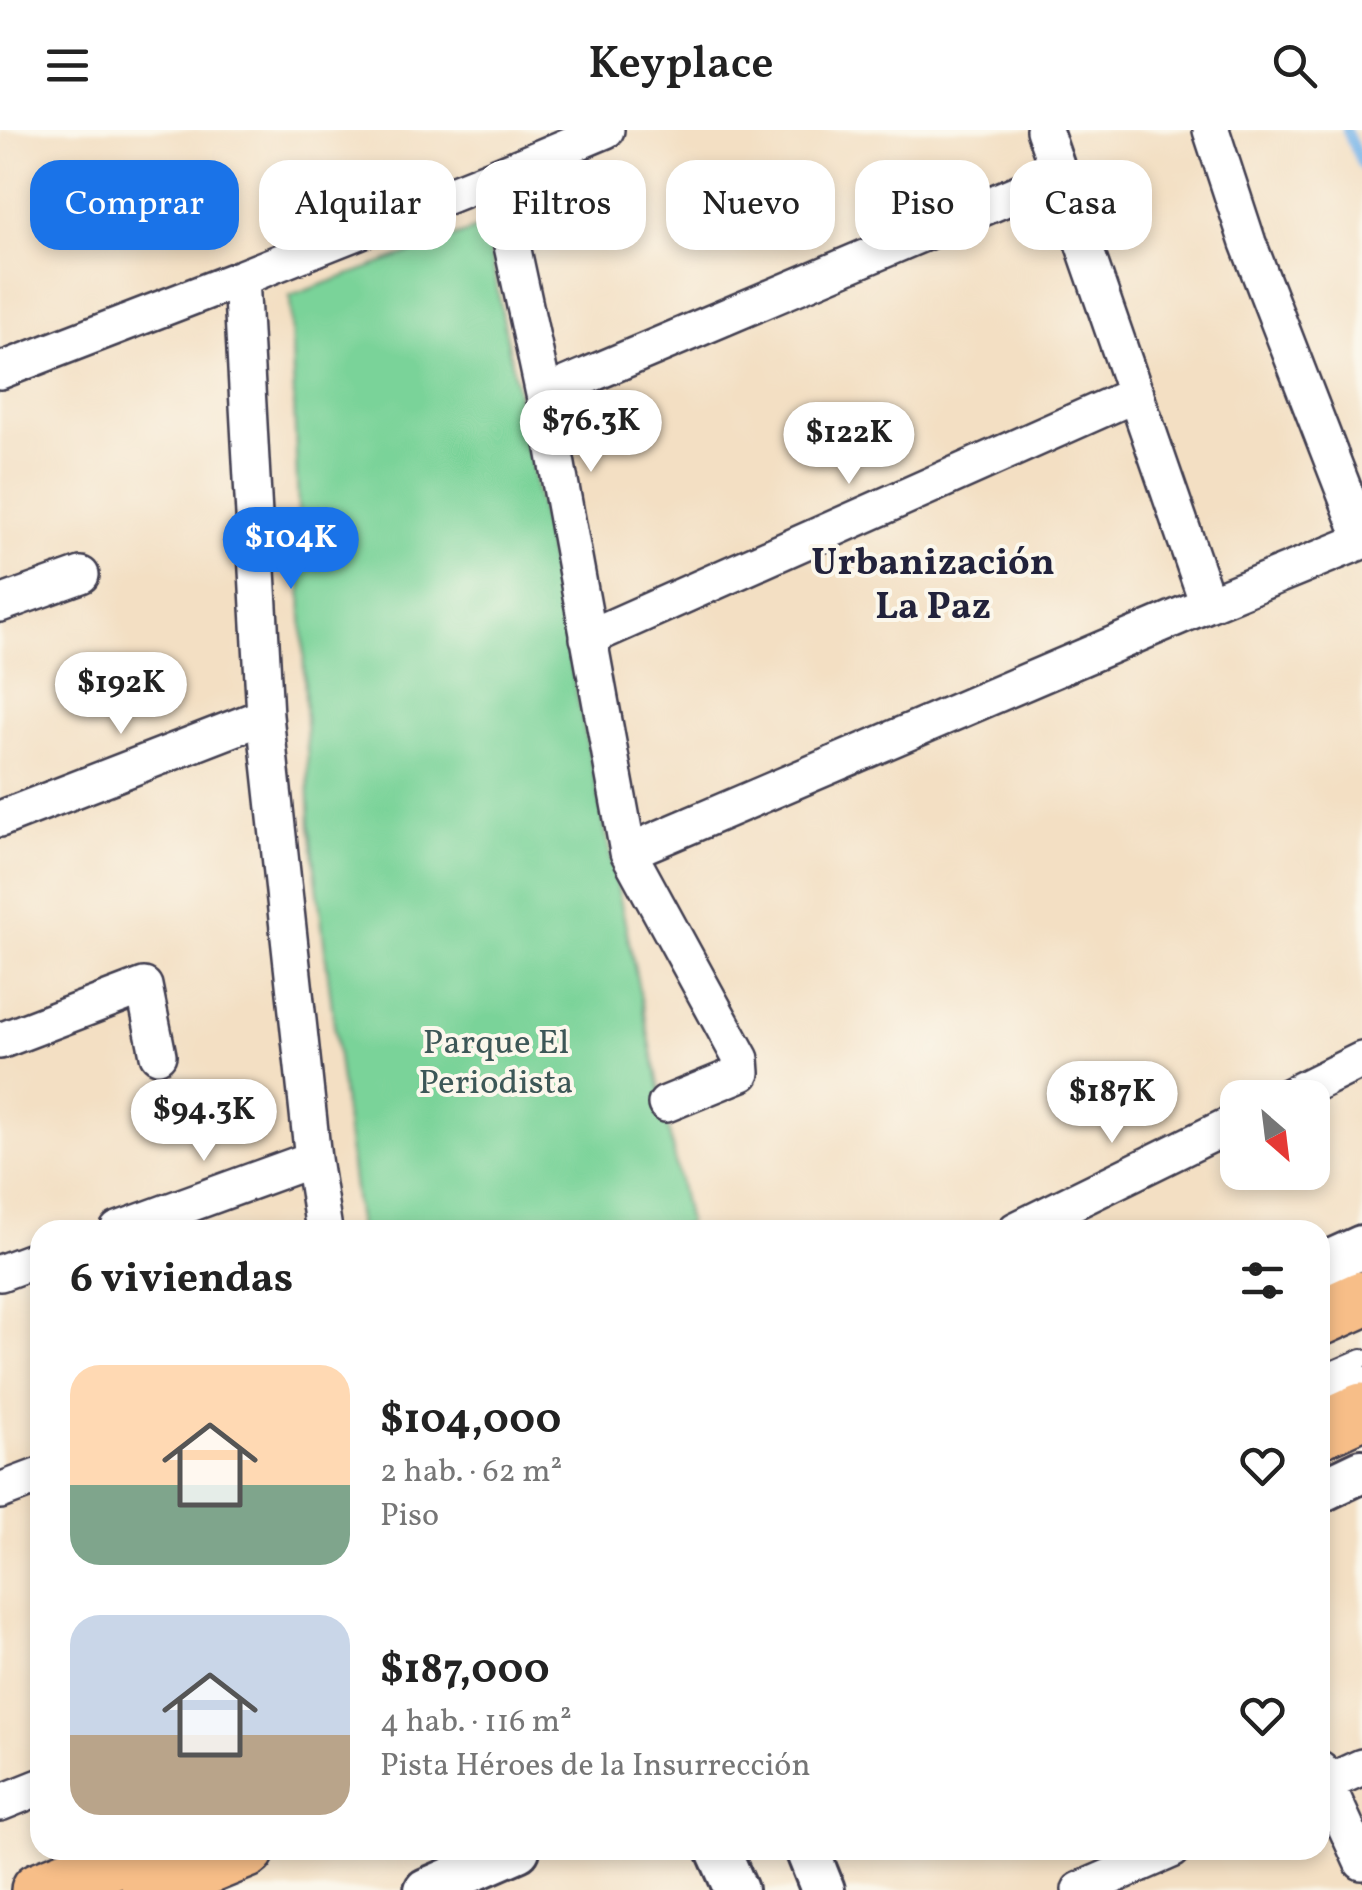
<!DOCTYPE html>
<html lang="es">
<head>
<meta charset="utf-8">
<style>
  :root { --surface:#fff; --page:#f6f6f6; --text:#222; --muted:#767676; --accent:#1a73e8 }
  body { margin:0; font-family:Vollkorn,serif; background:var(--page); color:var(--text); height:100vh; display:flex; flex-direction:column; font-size:38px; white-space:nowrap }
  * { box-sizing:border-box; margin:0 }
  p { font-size:32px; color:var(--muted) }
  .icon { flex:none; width:55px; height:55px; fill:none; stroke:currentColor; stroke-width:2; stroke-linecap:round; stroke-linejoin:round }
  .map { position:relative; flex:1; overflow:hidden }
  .drawer { position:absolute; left:30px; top:1090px; width:1300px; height:640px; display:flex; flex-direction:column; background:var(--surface); border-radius:30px; box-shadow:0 5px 15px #0003 }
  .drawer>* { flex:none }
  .guide { position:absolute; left:30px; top:30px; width:1302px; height:90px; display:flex; gap:20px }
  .needle { width:65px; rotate:152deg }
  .tools { position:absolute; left:1220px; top:950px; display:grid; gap:20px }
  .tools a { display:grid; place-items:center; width:110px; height:110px; border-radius:20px; background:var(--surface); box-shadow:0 5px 15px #0003; font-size:50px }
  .price { position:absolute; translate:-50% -85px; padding:0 22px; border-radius:35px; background:#fff; color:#222; font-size:32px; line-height:65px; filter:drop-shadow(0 2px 5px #0008) }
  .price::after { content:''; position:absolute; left:50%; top:60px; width:30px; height:22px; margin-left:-15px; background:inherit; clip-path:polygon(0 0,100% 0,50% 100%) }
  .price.current { background:var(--accent); color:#fff }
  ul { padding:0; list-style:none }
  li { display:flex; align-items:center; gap:30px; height:250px; padding:0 40px }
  li span { display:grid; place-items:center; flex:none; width:280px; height:200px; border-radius:30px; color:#555 }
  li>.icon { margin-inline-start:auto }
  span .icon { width:120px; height:120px; fill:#fffc; stroke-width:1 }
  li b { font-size:42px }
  h2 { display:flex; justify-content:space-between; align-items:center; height:120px; padding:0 40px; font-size:42px }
  .pill { padding:0 35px; border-radius:30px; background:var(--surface); box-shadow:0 5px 15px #0003; font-size:35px; line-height:90px }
  .pill.current { background:var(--accent); color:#fff }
  header { display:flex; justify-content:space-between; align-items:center; height:130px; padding:0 40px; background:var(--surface); font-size:45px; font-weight:600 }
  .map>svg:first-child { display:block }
  .green { fill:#7ad399; stroke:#4e7a6a; stroke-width:2.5 }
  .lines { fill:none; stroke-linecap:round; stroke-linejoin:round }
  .stream { stroke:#76b4e9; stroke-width:10 }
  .service-casing { stroke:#413e4f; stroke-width:22 }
  .minor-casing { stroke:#413e4f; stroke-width:40 }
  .tertiary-casing { stroke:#413e4f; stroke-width:48 }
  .primary-casing { stroke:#413e4f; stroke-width:60 }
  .service { stroke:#fff; stroke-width:18 }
  .minor { stroke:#fff; stroke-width:35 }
  .tertiary { stroke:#fff; stroke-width:42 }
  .primary { stroke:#f7be88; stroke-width:55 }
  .labels { text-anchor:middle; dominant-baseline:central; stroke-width:8; stroke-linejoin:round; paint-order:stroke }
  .park-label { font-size:35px; fill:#3c5757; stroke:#fbf7ec }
  .neighbourhood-label { font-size:38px; font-weight:bold; fill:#22223b; stroke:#fbf7ec }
</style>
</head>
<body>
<header><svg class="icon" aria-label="menu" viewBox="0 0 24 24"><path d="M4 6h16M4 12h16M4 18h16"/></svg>Keyplace<svg class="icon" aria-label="search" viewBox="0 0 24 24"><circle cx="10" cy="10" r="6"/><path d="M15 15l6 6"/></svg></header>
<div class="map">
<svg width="1362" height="1760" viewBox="0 0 1362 1760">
  <rect width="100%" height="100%" fill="#fbf7ec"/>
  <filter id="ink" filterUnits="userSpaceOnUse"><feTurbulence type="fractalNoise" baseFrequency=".01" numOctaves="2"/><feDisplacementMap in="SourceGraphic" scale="20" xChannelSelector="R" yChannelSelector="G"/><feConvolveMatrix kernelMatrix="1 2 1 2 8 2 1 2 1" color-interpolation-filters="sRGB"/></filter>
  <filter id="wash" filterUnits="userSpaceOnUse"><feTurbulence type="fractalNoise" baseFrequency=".0048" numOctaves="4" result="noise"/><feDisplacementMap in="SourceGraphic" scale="40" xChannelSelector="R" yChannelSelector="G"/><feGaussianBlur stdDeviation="2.25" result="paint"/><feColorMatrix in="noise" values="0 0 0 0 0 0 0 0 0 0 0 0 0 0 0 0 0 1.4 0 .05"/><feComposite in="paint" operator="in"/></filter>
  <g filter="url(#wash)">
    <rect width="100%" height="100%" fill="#f3dfc3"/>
    <path class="green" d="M485,96L567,516L688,1093L673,1100H359L310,696L290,166Z"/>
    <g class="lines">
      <path class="stream" d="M1346,0L1362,35"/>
    </g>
  </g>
  <g filter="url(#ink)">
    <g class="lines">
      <g class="service-casing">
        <path id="service" d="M1320,1246L1362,1228
          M1320,1264L1362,1245"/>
      </g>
      <g class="minor-casing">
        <path id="minor" d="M606,0L497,46L544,264L628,722L741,929L742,943L666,974
          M1211,0L1248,113L1362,407
          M241,148L497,46
          M0,241L241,148L265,586L313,1029L324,1100
          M544,264L1060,45
          M0,474L81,445
          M1208,474L1362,411
          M588,508L1136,264
          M0,689L265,586
          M628,722L1208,474L1044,0
          M0,911L144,856L158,925
          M1285,968L1362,930
          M118,1100L313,1029
          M1016,1100L1238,991
          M0,1143L40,1128
          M0,1361L40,1346
          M1320,1640L1362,1732
          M1320,1656L1362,1637
          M0,1673L40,1657
          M1080,1760L1172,1720"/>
      </g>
      <g class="tertiary-casing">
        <path id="tertiary" d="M1320,1136L1362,1117
          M1320,1361L1362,1341
          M718,1720L736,1760
          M807,1720L823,1760
          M426,1760L518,1720"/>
      </g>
      <g class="primary-casing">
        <path id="primary" d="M1320,1188L1362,1169
          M1320,1300L1362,1281
          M39,1760L139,1720
          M149,1760L247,1720"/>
      </g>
      <use href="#service" class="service"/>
      <use href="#minor" class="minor"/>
      <use href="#tertiary" class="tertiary"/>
      <use href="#primary" class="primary"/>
    </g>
  </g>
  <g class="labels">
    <g class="park-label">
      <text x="496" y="914">Parque El<tspan x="496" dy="40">Periodista</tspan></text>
    </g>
    <g class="neighbourhood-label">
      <text x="933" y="434">Urbanización<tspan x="933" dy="44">La Paz</tspan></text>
    </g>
  </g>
</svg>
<div class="tools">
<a><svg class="needle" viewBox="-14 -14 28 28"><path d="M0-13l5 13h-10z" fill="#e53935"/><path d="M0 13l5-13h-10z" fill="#767676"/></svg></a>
</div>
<b class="price" style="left:591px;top:345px">$76.3K</b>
<b class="price" style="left:849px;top:357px">$122K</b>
<b class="price current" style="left:291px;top:462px">$104K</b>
<b class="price" style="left:121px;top:607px">$192K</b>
<b class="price" style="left:1112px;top:1016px">$187K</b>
<b class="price" style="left:204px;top:1034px">$94.3K</b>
<div class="guide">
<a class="pill current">Comprar</a>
<a class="pill">Alquilar</a>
<a class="pill">Filtros</a>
<a class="pill">Nuevo</a>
<a class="pill">Piso</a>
<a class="pill">Casa</a>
</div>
<section class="drawer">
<h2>6 viviendas<svg class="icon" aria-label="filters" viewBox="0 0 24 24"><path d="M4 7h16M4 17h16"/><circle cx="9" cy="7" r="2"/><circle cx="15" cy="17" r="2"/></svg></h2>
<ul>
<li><span style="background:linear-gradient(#ffd9b3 60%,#7fa58c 0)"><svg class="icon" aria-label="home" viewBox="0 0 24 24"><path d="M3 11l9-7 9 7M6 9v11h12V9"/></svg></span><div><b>$104,000</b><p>2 hab. · 62 m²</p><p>Piso</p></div><svg class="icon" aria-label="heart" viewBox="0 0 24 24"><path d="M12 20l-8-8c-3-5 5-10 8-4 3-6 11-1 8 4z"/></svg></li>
<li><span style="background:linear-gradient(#c9d6e8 60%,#b9a48a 0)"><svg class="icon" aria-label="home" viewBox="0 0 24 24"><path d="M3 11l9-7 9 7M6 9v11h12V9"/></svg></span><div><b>$187,000</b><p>4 hab. · 116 m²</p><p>Pista Héroes de la Insurrección</p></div><svg class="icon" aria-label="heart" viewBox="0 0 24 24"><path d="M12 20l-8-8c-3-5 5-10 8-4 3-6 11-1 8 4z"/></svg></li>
</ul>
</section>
</div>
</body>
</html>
